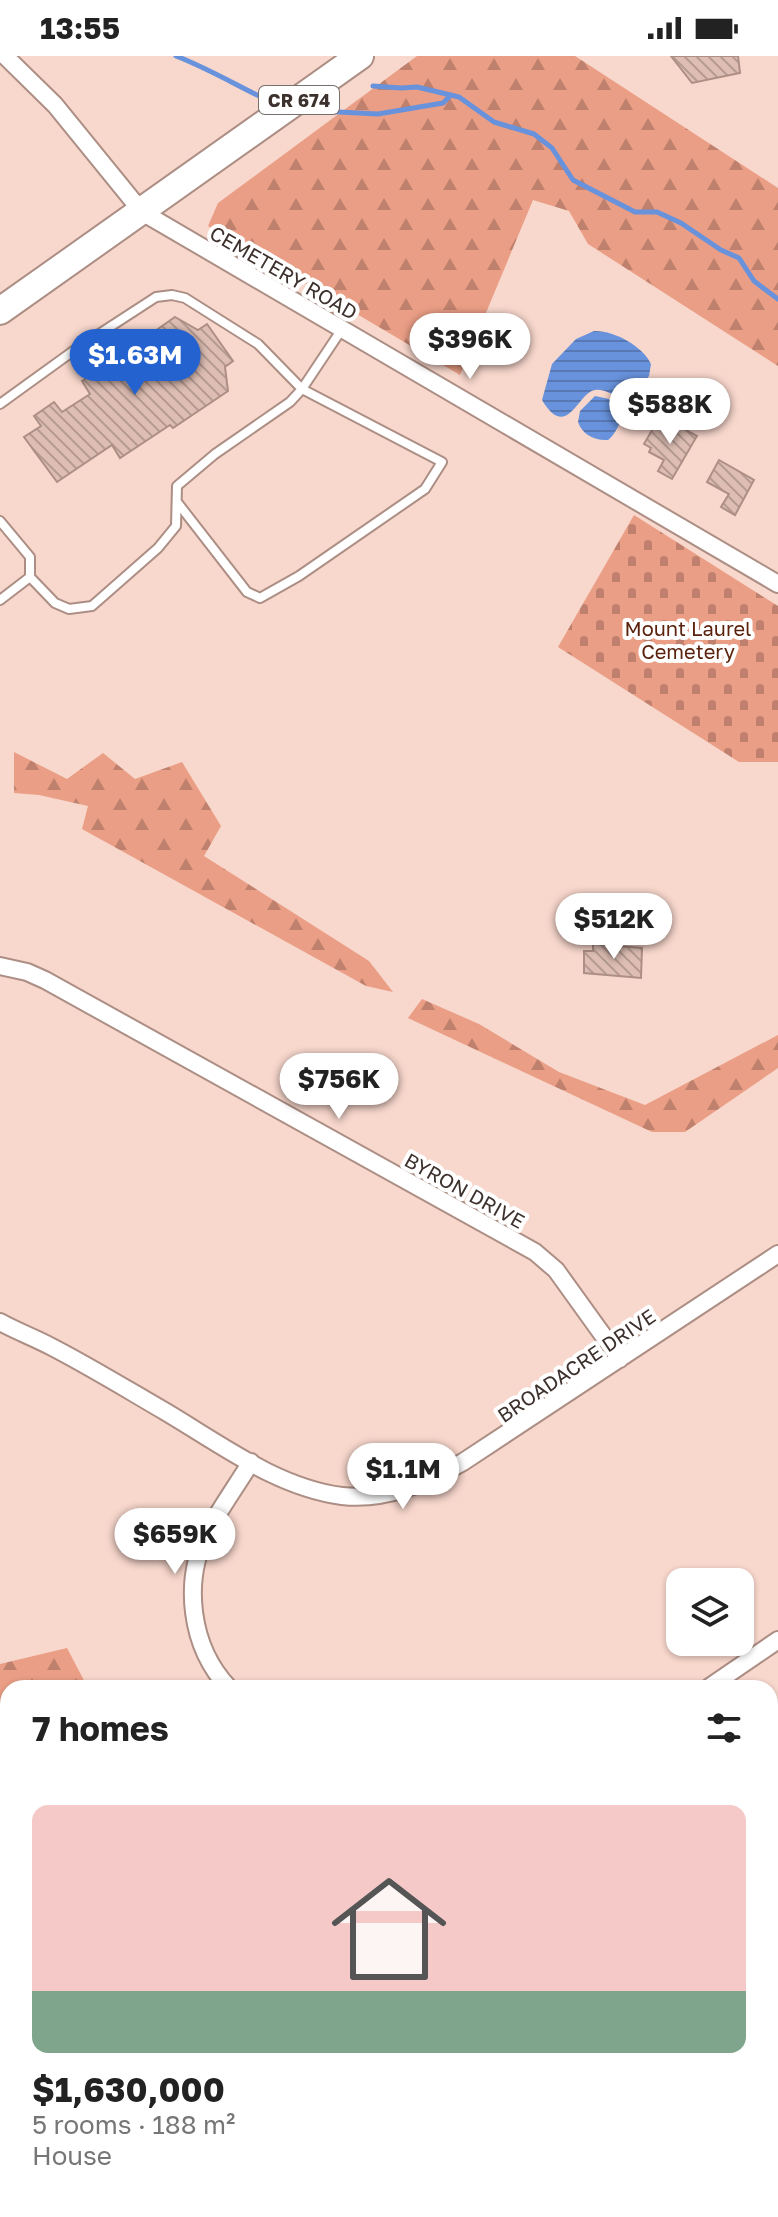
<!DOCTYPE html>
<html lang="en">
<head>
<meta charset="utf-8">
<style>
  :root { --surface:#fff; --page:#f6f6f6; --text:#222; --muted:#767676; --accent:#2462cf }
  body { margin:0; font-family:"Golos Text",sans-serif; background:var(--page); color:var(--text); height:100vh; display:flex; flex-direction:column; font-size:30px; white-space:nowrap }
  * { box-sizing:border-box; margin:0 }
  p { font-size:26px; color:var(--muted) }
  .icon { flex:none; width:44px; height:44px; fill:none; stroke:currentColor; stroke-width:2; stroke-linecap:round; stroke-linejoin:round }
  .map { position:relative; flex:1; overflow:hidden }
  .details { position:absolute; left:0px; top:1624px; width:778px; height:538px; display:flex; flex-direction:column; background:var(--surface); border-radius:24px 24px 0 0; box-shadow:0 2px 6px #0004 }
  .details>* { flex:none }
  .controls { position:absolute; left:666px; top:1512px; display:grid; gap:16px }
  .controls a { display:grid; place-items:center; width:88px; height:88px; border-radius:16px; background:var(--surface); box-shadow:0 2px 6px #0004; font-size:40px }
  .price { position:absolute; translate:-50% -68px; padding:0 18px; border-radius:28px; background:#fff; color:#222; font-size:26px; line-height:52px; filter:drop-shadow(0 2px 4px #0008) }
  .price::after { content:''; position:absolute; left:50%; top:48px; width:24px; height:18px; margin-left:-12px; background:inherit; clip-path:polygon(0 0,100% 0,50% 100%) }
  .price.selected { background:var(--accent); color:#fff }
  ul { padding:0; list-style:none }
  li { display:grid; align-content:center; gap:16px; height:424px; padding:0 32px }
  li span { display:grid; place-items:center; height:248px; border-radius:16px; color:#555 }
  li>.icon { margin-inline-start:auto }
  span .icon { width:144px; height:144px; fill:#fffc; stroke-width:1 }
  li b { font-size:34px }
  h2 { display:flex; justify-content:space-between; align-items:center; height:96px; padding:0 32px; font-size:34px }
  .status { display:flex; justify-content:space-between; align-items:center; height:56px; padding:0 40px; background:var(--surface); direction:ltr }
  .status svg { height:22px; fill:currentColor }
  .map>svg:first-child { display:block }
  .forest { fill:url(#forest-firs) }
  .cemetery { fill:url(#cemetery-stones) }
  .water { fill:url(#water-rules) }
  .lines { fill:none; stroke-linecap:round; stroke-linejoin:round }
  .stream { stroke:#6892dc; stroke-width:5 }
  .building { fill:url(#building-back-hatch); stroke:#ad8f85; stroke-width:2 }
  .service-casing { stroke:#ac8e84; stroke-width:12 }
  .minor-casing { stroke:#ac8e84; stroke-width:20 }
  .primary-casing { stroke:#ac8e84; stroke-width:30 }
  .service { stroke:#fff; stroke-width:8 }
  .minor { stroke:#fff; stroke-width:16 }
  .primary { stroke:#fff; stroke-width:26 }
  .labels { text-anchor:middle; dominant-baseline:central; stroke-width:8; stroke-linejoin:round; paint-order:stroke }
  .shield { fill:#fff; stroke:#776f6c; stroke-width:2 }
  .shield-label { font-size:18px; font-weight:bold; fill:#3d312d }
  .street-label { font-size:20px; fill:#3d312d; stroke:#fff }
  .park-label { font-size:20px; fill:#5b220d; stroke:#fff }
</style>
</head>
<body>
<div class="status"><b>13:55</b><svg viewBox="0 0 49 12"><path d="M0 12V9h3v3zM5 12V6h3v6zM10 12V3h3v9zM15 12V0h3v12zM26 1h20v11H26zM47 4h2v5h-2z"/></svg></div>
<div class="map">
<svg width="778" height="2161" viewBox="0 0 778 2161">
  <defs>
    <pattern id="forest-firs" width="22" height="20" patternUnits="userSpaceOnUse" patternTransform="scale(2)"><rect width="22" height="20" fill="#ea9e85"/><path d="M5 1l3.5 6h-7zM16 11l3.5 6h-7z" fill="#bf816d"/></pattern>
    <pattern id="cemetery-stones" width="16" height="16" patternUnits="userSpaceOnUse" patternTransform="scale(2)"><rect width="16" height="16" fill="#ea9e85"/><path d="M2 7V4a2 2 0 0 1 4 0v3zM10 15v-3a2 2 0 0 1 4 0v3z" fill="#bf816d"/></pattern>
    <pattern id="water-rules" width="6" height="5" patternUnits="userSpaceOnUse" patternTransform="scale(2)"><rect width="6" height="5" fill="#6892dc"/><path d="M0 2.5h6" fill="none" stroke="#5778b3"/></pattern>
    <pattern id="building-back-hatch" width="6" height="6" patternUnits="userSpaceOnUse" patternTransform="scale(2)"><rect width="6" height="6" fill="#debeb4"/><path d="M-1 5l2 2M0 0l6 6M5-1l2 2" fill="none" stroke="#b59b93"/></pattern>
  </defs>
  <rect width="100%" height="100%" fill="#f8d7cc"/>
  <path class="forest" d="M417,0H575L778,132V310L588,188L569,155L533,144L460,319L208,170L218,147Z
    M14,696L67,723L103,697L135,723L182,706L221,770L204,800L369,905L393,936L366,930L82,773L88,750L39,739L14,737Z
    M422,943L479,968L559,1016L645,1049L778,979V1012L685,1076H652L408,962Z
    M67,1592L88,1632H8V1946L0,1944V1608Z
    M778,1903V2161H436L431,2154H770V1904Z"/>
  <path class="cemetery" d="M634,459L778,550V706H739L558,591Z"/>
  <path class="water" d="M594,275C613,274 643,290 651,308L649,320L631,345C618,345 608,332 595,334C578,336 567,386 542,344L552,308L576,283Z
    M595,340L609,343L622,356C622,365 615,379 608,384C594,385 582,378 578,366L580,355Z"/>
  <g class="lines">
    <path class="stream" d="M176,0C207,12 234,28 265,43
      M373,30L401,32L417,31L459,41L494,66L534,78L552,92L573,124L635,156H657L681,167L721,194L739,202L754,225L778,243
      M319,55L378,58L443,47L450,40
      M0,1826L8,1830
      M770,1995L778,1992
      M546,2154L566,2161"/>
  </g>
  <path class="building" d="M671,0H738L740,17L692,27Z
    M175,261L198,274L207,268L233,305L225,311L228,335L173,372L170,369L120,402L112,389L57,426L24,381L41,370L34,360L54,346L62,356L90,338L82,325L116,302L114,298L135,283L138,287Z
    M658,364L671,371L673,367L697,380L672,423L658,415L664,404L649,396L651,392L644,388Z
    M719,404L754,424L735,459L721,451L729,438L707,426Z
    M593,888L642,892L641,922L584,917V895H593Z"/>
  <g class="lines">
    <g class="service-casing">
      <path id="service" d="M0,348L76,293L156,241L172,239L185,242L258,288L302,333L442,406L425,433L299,520L260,542L247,536L177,446
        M0,465L30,501V521L55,547L69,553L92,550L158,492L176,470L177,430L215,398L290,346L302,333L342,273
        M0,544L30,521"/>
    </g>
    <g class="minor-casing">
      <path id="minor" d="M5,0L55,49L142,156L778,528
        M0,910L27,916L45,924L535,1196L556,1214L620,1303
        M0,1266C16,1275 33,1281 50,1290C89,1310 128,1334 166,1356C220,1388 278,1432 342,1440C386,1445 426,1427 463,1406L778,1198
        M229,1632C190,1591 182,1525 208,1475C221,1451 237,1429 251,1406
        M708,1632L778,1584
        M770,1726L778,1733
        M0,2085L8,2083
        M176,2154L178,2161"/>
    </g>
    <g class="primary-casing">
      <path id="primary" d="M0,255L360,0"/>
    </g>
    <use href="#service" class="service"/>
    <use href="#minor" class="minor"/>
    <use href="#primary" class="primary"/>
  </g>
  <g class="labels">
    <rect class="shield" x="259" y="30" width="80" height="28" rx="6"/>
    <g class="shield-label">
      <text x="299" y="44">CR 674</text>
    </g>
    <g class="street-label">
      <text transform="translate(284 216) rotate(30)">CEMETERY ROAD</text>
      <text transform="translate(465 1134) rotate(29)">BYRON DRIVE</text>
      <text transform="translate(576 1309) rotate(-34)">BROADACRE DRIVE</text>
    </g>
    <g class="park-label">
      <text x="688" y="572">Mount Laurel<tspan x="688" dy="23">Cemetery</tspan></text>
    </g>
  </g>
</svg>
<div class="controls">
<a><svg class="icon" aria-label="layers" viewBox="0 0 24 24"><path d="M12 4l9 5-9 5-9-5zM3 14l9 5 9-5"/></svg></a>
</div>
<b class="price" style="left:470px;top:325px">$396K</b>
<b class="price selected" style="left:135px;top:341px">$1.63M</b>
<b class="price" style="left:670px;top:390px">$588K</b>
<b class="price" style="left:614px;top:905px">$512K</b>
<b class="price" style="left:339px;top:1065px">$756K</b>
<b class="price" style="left:403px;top:1455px">$1.1M</b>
<b class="price" style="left:175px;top:1520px">$659K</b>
<section class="details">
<h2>7 homes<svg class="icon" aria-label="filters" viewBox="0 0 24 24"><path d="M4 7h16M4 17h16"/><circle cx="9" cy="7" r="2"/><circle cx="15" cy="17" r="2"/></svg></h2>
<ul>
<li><span style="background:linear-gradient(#f6c9c9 75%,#7fa58c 0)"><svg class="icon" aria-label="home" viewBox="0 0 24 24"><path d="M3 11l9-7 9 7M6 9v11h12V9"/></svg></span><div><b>$1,630,000</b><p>5 rooms · 188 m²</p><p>House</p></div></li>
</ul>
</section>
</div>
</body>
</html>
